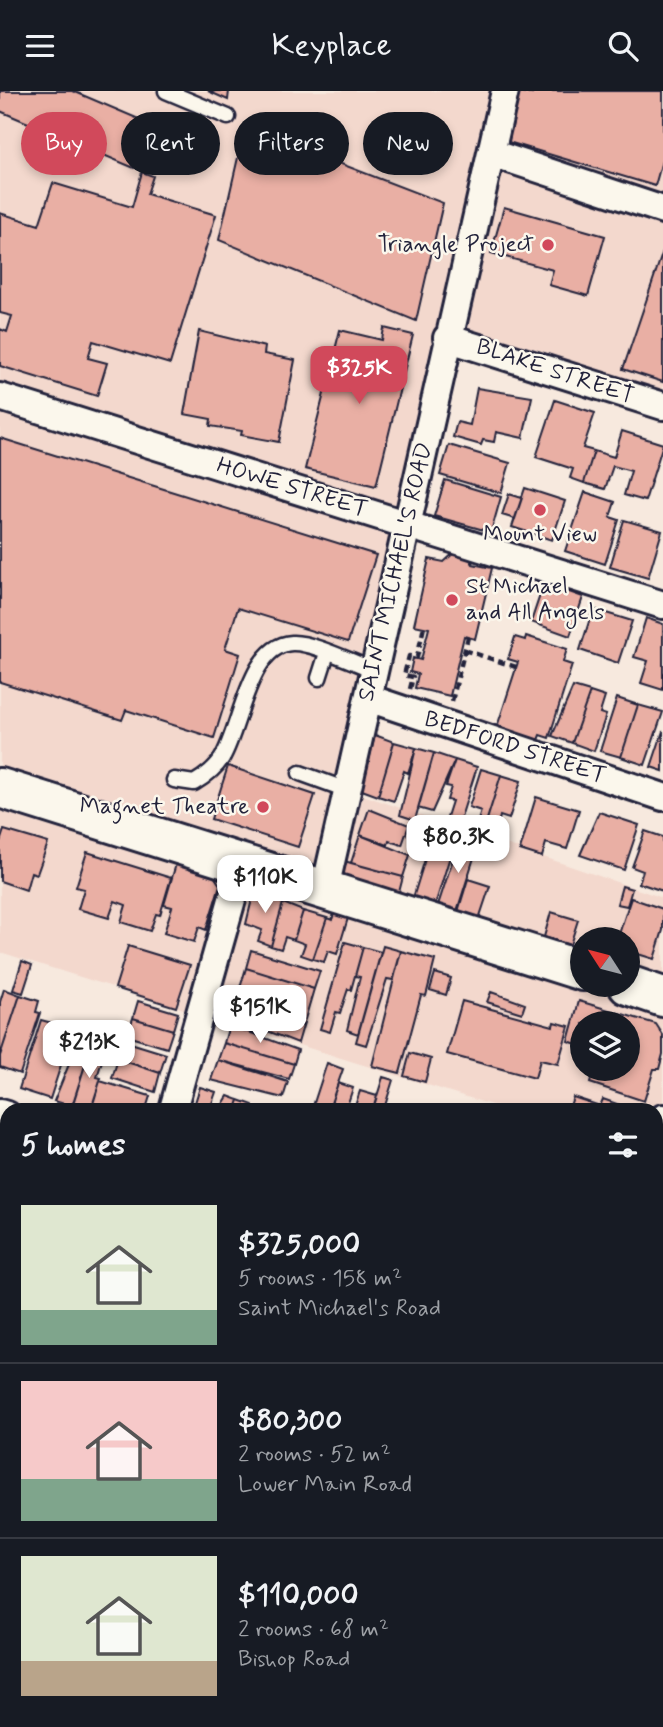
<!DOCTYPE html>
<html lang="en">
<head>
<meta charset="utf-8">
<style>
  :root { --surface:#171b24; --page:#242831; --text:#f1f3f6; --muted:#9ea1a6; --line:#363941; --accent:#d1495b }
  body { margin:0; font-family:Mynerve,sans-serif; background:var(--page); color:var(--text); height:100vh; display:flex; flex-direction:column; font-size:26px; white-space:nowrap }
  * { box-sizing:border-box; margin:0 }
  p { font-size:23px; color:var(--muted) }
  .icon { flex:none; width:38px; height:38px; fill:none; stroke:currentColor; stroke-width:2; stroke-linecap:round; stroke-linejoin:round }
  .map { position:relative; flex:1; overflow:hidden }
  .details { position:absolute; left:0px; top:1012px; width:663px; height:625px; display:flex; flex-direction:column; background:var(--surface); border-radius:21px 21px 0 0; box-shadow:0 4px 10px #0003 }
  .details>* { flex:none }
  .top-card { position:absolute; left:21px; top:21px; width:621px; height:63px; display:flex; gap:14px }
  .needle { width:46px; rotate:306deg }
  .controls { position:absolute; left:570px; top:836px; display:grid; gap:14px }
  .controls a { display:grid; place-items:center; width:70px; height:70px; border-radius:50%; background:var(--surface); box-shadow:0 4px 10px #0003; font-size:35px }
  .price { position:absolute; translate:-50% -60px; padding:0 16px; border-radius:14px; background:#fff; color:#222; font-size:23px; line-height:46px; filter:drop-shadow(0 2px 4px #0008) }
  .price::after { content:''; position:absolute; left:50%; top:42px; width:21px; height:16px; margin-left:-10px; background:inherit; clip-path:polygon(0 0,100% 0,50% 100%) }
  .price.on { background:var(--accent); color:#fff }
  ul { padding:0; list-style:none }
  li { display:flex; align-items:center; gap:21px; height:175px; padding:0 21px }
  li+li { border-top:2px solid var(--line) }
  li span { display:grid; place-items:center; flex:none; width:196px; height:140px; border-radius:0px; color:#555 }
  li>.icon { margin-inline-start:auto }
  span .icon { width:84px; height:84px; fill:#fffc; stroke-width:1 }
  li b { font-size:30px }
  h2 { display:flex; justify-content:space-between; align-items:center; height:84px; padding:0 21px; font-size:30px }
  .chip { padding:0 24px; border-radius:32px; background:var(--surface); box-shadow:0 4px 10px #0003; font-size:24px; line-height:63px }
  .chip.on { background:var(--accent); color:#fff }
  header { display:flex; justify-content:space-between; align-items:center; height:91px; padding:0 21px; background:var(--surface); font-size:32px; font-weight:600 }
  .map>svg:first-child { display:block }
  .built { fill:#f3d8cd; fill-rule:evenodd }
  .building { fill:#e9afa4; stroke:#22223b; stroke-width:2 }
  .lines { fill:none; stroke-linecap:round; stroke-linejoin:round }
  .lane-casing { stroke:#22223b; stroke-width:19 }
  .street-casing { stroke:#22223b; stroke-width:32 }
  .secondary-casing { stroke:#22223b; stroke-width:44 }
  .path { stroke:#22223b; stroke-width:4.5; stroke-dasharray:7 5; stroke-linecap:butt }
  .lane { stroke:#fbf7ec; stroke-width:14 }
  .street { stroke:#fbf7ec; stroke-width:26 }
  .secondary { stroke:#fbf7ec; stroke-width:38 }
  .poi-dot { fill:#d1495b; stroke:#fbf7ec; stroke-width:2.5 }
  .labels { text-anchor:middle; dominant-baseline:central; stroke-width:5; stroke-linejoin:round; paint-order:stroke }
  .poi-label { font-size:23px; fill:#22223b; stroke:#fbf7ec; text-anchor:end }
  .street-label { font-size:23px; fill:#22223b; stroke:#fbf7ec }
</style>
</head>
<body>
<header><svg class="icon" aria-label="menu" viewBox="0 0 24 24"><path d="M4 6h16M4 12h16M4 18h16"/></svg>Keyplace<svg class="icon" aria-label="search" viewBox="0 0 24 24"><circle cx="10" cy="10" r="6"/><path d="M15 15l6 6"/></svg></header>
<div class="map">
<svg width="663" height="1636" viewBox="0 0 663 1636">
  <rect width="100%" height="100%" fill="#f7e9de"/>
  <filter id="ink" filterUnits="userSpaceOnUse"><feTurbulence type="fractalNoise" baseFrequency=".0143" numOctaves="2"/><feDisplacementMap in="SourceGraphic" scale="14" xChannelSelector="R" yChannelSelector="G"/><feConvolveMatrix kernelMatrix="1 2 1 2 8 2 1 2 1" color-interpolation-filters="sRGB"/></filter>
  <g filter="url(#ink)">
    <path class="built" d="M0,0H663V315L447,247L348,699L663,807V1027L656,1018H505L0,861ZM583,849H628V894H583ZM583,933H628V978H583Z"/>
    <path class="building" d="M0,0H73L153,34L134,77L0,20Z
      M208,0H229L228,9Z
      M516,0L532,3L533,0H663V66L655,95L505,50Z
      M245,36L443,112L416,230L219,149Z
      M142,81L153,85L147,103L216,124L170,273L93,250L88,267L107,272L97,305L0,275V238L7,241L12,225L0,222V122L39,134L53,92L132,116Z
      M504,116L605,145L588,205L549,194L553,179L491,162Z
      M663,160V291L623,278Z
      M384,237L413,244L376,395L305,378L340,239L382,249Z
      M199,240L265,256L264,263L295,269L279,351L241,344L242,340L210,335L211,328L184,323Z
      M477,297L532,306L523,347L496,341L494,351L483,349L481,354L453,346L457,331L470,334Z
      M555,309L595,322L583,357L594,360L584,392L570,387L573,378L536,366Z
      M622,340L663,353L645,410L624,404L631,380L613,375L605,398L584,392L594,360L614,366Z
      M0,347L376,464L348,551L238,517L225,558L240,563L214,647L126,619L122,629L0,591Z
      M449,354L510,372L501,402L440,384Z
      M445,389L501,406L491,441L434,425Z
      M525,397L565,410L552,449L512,436Z
      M585,401L615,411L610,426L619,429L605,473L565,460Z
      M509,403L522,407L515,428L502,424Z
      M624,429L662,440L648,487L610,476Z
      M456,460L467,464L473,473L492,477L475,548L464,545L450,605L415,597L418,583L410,581L413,567L421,569L429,537L414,534L429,468L444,471Z
      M544,492L583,506L570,545L531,531Z
      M593,518L632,530L618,572L580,559Z
      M646,527L663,533V599L641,592L648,570L634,566Z
      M526,545L567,558L563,571L572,574L549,647L540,644L538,649L497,636L518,571L508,568L515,546L525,549Z
      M573,596L590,601L572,652L552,645Z
      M590,601L605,606L600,622L606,624L594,660L572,652Z
      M617,607L638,614L621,666L600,660Z
      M638,614L663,621L645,674L621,666Z
      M663,640V680L651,676Z
      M375,644L394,651L378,705L362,699Z
      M394,651L416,657L408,682L404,680L394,710L378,705Z
      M416,657L434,662L415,729L400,724Z
      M434,662L455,669L432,721L418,717Z
      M455,669L477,676L457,739L444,735L452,710L447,709L451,696L446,695Z
      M228,675L315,704L298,756L211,728Z
      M481,678L501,684L481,748L473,745L481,720L469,716Z
      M501,684L521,690L509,728L500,725L496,741L484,738Z
      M536,706L579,719L567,758L546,752L542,766L520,759Z
      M369,718L409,734L402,754L389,750L388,754L360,744Z
      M599,721L639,734L624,779L580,764Z
      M4,739L48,752L37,783L31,781L26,799L0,790V751Z
      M434,739L456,746L435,814L413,807Z
      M645,740L663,746V800L639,792L643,780L632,776Z
      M360,744L410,764L403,786L351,772Z
      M460,747L478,754L457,820L438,814Z
      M87,761L171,787L160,824L156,823L150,840L121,831L126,814L115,810L109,827L78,818L84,798L76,796Z
      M344,770L403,786L397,809L340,786Z
      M176,773L214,785L220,794L206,839L199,836L194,851L164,842L172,816L164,814Z
      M468,788L490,795L478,831L457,824Z
      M622,795L632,798L627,815L617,813Z
      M261,799L277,804L275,809L283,812L271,855L258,850L262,839L246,833L253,804Z
      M631,807L663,818V839L654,868L628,860V849H617Z
      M283,812L303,820L294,849L285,846L281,858L271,855Z
      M303,820L327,827L313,868L301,864L305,853L294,849Z
      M551,821L578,829L570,854L544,846Z
      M334,823L348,827L337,863L328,860L324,871L313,868L327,827L332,829Z
      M345,851L363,856L351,899L348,898L340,922L336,921L330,941L320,938Z
      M128,855L190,874L176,916L115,897Z
      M383,855L401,860L393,889L387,888L366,954L356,951Z
      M363,856L381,861L358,943L347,939L360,886L355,885Z
      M251,859L320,880L314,898L246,877Z
      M401,860L435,869L426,905L421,904L400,982L372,975Z
      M22,870L32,874L23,902L13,899Z
      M246,877L314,898L303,935L235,914Z
      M435,882L451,887L446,904L430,899Z
      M4,898L20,904L0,965V911Z
      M491,901L525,913L522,922L487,911Z
      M20,904L39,910L36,921L40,922L20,983L0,976V965Z
      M138,910L178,922L173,939L133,927Z
      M462,910L553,935L554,931L569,935L558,973L540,969L535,987L447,963Z
      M579,910L656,933L663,944V963L659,978H654L644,1010L590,992L594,978H628V933H583V955L568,950Z
      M235,914L303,935L298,952L260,937L258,943L229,934Z
      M133,927L173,939L167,957L127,945Z
      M41,929L59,934L56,942L70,946L50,1008L19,998Z
      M229,934L298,959L294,973L224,952Z
      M124,950L166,963L160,982L118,968Z
      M78,951L91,955L72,1015L54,1010Z
      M224,952L294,973L289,988L218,969Z
      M91,955L105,960L97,986L101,987L91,1018H82L72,1016Z
      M410,962L431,968L425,991L404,985Z
      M118,968L160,982L155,1001L112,987Z
      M218,969L288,991L283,1007L211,989Z
      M327,972L343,978L329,1018H312Z
      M383,986L393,989L384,1018H373Z
      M100,990L150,1005L146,1018H111L93,1013Z
      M338,992L353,997L346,1018H329Z
      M200,996L216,1001L210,1018H193Z
      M360,1000L377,1005L373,1018H354Z
      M228,1005L239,1009L236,1018H220Z
      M573,1006L600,1015L603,1008L631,1018H569Z
      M239,1009L253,1014L251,1018H236Z
      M7,1080V1130L2,1147L0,1103Z
      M662,1116H663V1139L656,1137Z
      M656,1138L663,1140V1159L656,1157Z
      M656,1158L663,1160V1180L656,1179Z
      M0,1174L7,1176V1198L0,1196Z
      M656,1179L663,1181V1202L656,1200Z
      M656,1253L663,1255L656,1285Z
      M5,1282H7V1297L1,1295Z
      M0,1316L7,1318V1333L1,1352Z
      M2,1401L7,1402V1451L3,1450L0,1457Z
      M0,1474L7,1476V1520L0,1518Z
      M656,1486L663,1488V1514L656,1512Z
      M0,1545L7,1547L5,1581H0Z
      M7,1621L11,1636H0V1622Z
      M273,1629L274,1636H236L235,1631Z
      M350,1629H392V1636H351Z
      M407,1629H448L449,1636H407Z
      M534,1629H578L591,1633L590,1636H532Z
      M49,1631H63L64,1636H49Z
      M235,1631L236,1636H202L201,1632Z
      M201,1632L202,1636H166V1634Z
      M335,1632V1636H292V1634Z"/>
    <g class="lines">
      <g class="lane-casing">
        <path id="lane" d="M166,0L228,26
          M319,587L327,562
          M300,682L347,699
          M174,689L194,692C206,685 215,678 222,667C241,635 249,554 292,552C312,551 354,572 374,579"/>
      </g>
      <g class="street-casing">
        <path id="street" d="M491,62L663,119
          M447,247L663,315
          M0,306L663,514
          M368,607L663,706
          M325,798L505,0
          M173,1018L242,773
          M0,1022L7,1024
          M656,1049L663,1027
          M656,1219L663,1221
          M0,1367L7,1369
          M0,1596H7
          M654,1629L663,1632
          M494,1636L496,1629
          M626,1636L628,1629"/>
      </g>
      <g class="secondary-casing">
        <path id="secondary" d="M0,697L583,880
          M628,894L663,906"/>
      </g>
      <path class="path" d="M464,559L516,576
        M410,598L413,586L404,584L409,565L417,566L424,536
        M452,610L468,546"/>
      <use href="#lane" class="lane"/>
      <use href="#street" class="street"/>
      <use href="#secondary" class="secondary"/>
    </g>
  </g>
  <g class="poi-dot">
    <circle cx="548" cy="154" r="7"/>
    <circle cx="540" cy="419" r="7"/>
    <circle cx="452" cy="509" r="7"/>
    <circle cx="263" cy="716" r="7"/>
  </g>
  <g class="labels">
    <g class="poi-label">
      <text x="534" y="154">Triangle Project</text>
      <text x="540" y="444" text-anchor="middle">Mount View</text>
      <text x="466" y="496" text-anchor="start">St Michael<tspan x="466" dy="26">and All Angels</tspan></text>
      <text x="249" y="716">Magnet Theatre</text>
    </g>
    <g class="street-label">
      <text transform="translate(555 281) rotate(18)">BLAKE STREET</text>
      <text transform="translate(292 397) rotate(17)">HOWE STREET</text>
      <text transform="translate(396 481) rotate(-77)">SAINT MICHAEL'S ROAD</text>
      <text transform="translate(515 657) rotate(18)">BEDFORD STREET</text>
    </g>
  </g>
</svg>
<div class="controls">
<a><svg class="needle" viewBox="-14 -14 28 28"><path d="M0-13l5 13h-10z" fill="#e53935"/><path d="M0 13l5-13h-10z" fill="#9ea1a6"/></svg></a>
<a><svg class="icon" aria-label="layers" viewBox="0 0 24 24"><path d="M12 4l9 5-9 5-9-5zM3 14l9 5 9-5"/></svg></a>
</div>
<b class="price on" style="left:359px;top:315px">$325K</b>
<b class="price" style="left:458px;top:784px">$80.3K</b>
<b class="price" style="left:265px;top:824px">$110K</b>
<b class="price" style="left:260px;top:954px">$151K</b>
<b class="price" style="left:89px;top:989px">$213K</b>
<div class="top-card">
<a class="chip on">Buy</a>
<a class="chip">Rent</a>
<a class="chip">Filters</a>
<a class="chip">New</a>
</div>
<section class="details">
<h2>5 homes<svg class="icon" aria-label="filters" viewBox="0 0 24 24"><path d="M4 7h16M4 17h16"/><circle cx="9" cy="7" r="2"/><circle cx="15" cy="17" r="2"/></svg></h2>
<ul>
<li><span style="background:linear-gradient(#dfe7d0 75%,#7fa58c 0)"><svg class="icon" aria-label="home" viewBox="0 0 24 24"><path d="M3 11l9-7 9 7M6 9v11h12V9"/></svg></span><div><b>$325,000</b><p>5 rooms · 158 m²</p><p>Saint Michael's Road</p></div></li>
<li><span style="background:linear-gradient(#f6c9c9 70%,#7fa58c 0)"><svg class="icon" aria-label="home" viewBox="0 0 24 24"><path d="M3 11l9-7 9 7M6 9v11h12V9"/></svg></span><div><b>$80,300</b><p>2 rooms · 52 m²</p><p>Lower Main Road</p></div></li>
<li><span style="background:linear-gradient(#dfe7d0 75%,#b9a48a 0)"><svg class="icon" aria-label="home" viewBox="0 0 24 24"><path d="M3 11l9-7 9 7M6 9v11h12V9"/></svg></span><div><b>$110,000</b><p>2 rooms · 68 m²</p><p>Bishop Road</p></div></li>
</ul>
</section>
</div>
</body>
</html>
